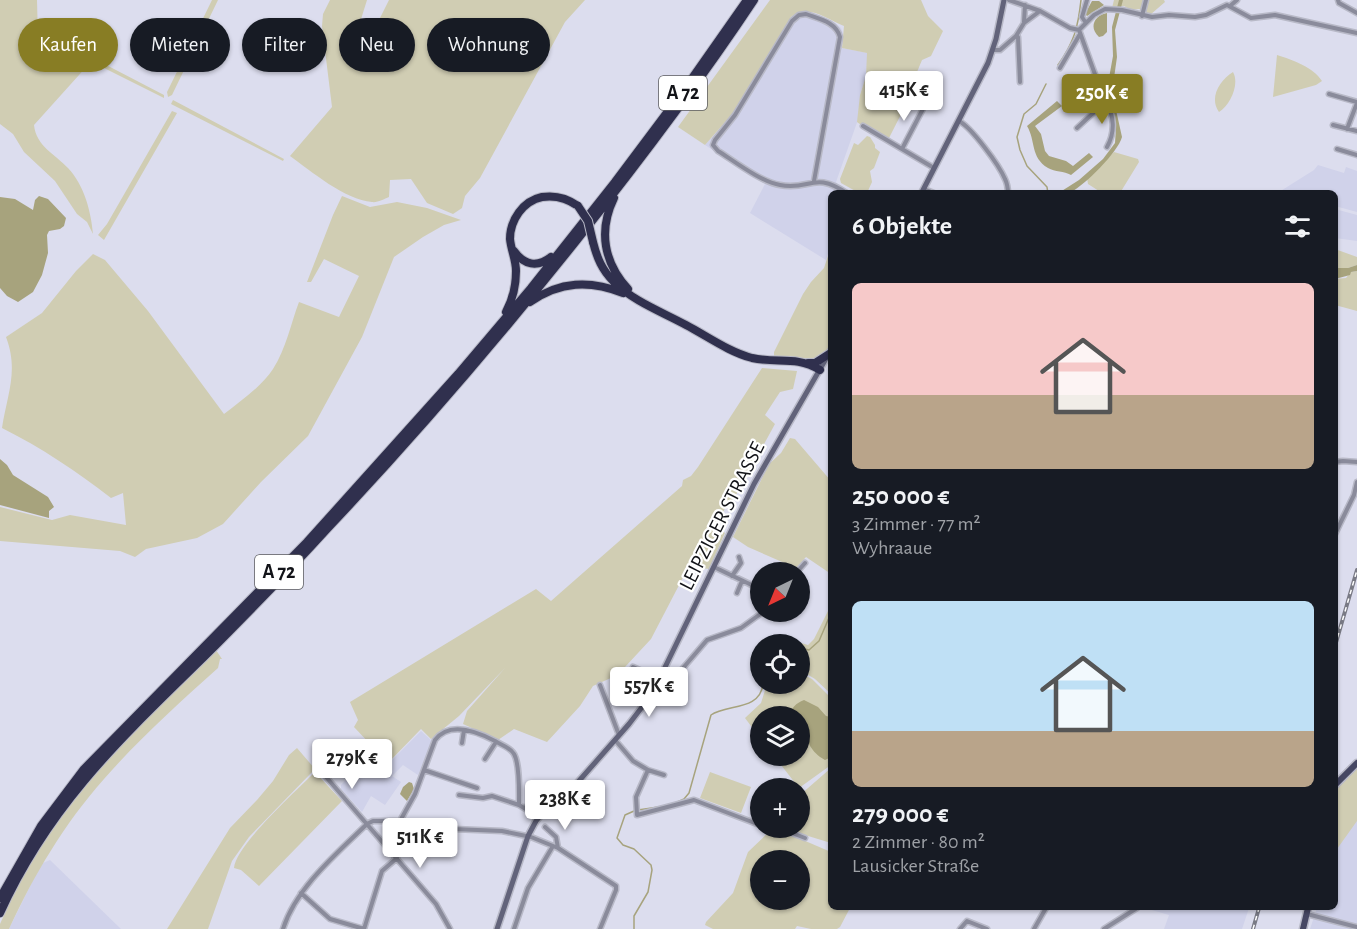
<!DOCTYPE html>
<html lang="de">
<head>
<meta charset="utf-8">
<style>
  :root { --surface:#171b24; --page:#242831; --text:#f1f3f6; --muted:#9ea1a6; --accent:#887d24 }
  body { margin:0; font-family:"Alegreya Sans",sans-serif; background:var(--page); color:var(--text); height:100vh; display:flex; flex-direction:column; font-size:22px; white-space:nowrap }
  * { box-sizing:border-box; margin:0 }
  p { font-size:20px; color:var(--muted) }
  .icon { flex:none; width:33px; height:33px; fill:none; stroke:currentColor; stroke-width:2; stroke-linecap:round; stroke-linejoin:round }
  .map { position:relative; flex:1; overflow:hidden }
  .sheet { position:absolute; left:828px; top:190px; width:510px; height:720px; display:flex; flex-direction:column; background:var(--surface); border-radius:9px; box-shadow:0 2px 4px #0004 }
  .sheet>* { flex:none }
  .top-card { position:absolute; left:18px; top:18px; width:570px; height:54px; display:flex; gap:12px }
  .needle { width:39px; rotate:223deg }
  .buttons { position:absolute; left:750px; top:562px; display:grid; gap:12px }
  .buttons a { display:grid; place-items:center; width:60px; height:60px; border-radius:50%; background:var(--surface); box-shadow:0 2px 4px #0004; font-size:30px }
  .price { position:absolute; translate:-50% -51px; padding:0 14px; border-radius:6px; background:#fff; color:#222; font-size:20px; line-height:39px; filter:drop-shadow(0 2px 3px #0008) }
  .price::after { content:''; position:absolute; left:50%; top:36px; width:18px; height:14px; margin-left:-9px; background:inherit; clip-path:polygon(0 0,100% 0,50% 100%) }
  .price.selected { background:var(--accent); color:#fff }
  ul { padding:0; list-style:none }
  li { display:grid; align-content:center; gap:12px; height:318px; padding:0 24px }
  li span { display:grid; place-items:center; height:186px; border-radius:9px; color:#555 }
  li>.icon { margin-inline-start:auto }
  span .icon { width:108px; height:108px; fill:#fffc; stroke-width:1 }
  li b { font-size:26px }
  h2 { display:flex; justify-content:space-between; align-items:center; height:72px; padding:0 24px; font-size:26px }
  .chip { padding:0 21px; border-radius:27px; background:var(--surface); box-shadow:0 2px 4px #0004; font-size:21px; line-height:54px }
  .chip.selected { background:var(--accent); color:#fff }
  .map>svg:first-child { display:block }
  .built { fill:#d0d2ea }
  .green { fill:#d0cdb3; fill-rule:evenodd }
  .water { fill:#a7a37d }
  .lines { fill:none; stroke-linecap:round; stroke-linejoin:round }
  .stream { stroke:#a7a37d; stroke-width:1.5 }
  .street-casing { stroke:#b8b9c7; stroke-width:7 }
  .secondary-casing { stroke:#b8b9c7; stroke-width:8 }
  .primary-casing { stroke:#b8b9c7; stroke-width:9 }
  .highway-casing { stroke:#b8b9c7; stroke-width:10 }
  .street { stroke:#8a8b9b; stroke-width:4 }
  .secondary { stroke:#62637a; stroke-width:5 }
  .primary { stroke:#464763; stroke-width:6 }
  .highway { stroke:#30304e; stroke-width:8 }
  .rail-casing { stroke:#797a85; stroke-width:4 }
  .rail { stroke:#fff; stroke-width:1.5; stroke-dasharray:4.5; stroke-linecap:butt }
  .highway-bridge-casing { stroke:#b8b9c7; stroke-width:10; stroke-linecap:butt }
  .highway-bridge { stroke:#30304e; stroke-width:8 }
  .labels { text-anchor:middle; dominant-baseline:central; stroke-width:4.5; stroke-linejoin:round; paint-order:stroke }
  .shield { fill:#fff; stroke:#595a5d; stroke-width:1.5 }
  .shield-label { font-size:20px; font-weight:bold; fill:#121318 }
  .street-label { font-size:21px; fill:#121318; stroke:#fff }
</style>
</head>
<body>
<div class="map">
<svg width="1357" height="929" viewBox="0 0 1357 929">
  <rect width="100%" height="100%" fill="#dcddee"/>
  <path class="built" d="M802,10L809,11L834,22L841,28L844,35L842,48L868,53L866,76L860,95V114L836,182L845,193L831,194V244L826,260L750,213L765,184L705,145L734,112L791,17Z
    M1318,165L1344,173L1346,167L1357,171V212L1335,206V194H1286L1279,192L1314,170Z
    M1335,209L1357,215V241L1335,238Z
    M421,731L432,741L418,775L403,765L392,776L401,782L385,805L371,796L362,812L341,789V785L374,751L387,765Z
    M1357,796V929H1310L1317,908H1335V828Z
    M50,860L121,929H9L35,876L43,863Z
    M1145,908H1249L1242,929H1164L1169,915Z"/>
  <path class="green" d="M0,0H37L38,39L88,65L34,125C36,146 55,154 68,168C84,185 91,211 93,234L87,222L77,214L55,181L24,152L13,134L0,124Z
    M212,0H218L172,95L168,97L167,92L170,86Z
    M330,0H367L357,32L362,52H371L379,20L389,0H585L565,22L480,178L465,196L462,208L453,214L427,203L411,179L390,180L389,197C384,199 377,203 372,202C345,200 311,171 290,156L332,107L322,26L323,14Z
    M770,0H921L928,16L943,31L931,56L922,60L917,72L920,77L889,138L865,128L857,122L860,95L866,76L867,53L842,48L844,26C827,19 807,3 791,17L734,112L705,145L678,127Z
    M1114,0H1164L1165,2L1150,15L1139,9L1131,10L1124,6L1112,8Z
    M64,43L164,95V98L62,47Z
    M1277,55C1293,60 1313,67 1322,81L1316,85L1273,97Z
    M1233,72C1240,84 1230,106 1219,112C1209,98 1219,81 1233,72Z
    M173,100L284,159L283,161L171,104Z
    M172,111L177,113L104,240L98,235L107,224Z
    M867,136L870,137L875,145V148L880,152L874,168L870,171L872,182L867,193H859L841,183L840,179L854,143L858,145Z
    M1114,152L1138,159L1139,162L1120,193H1102L1088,184L1087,178Z
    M342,196L370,207L397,202L427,208L461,220L444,225L423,237L394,257L362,337L308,436L261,482L223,524L197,538L146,549L135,557L120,551L0,541V507L52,520L70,515L126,525L123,493L111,498C76,471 42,448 2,428C7,395 19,371 6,337L42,313L76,271L93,254L105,260L148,311L224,414C241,401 262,386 273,369C286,349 291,323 299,302L339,317L359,276L324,259L311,282H307L333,215Z
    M831,247V345C818,366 814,358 794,357C788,357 781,357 774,357V352L803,294L811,282L824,268Z
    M1335,249L1357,257V265L1348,268H1335Z
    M1357,271V311L1335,305V279L1346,278L1351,272Z
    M762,368L797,371L793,389L780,392L765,415L775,424L736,495L725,508L717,526L725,533L709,569L689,566L651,639L625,667L622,673L593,686L580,706L547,742L514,729L498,740L463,724L467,711L505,668L459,716L431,739L421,729L388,763L354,727L358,720L350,702L536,589L551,601L682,486L683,480L691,476L698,467Z
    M790,438L795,439L831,481V574L806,557L796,568L748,547L733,537L769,464L781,453Z
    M831,605V694L815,679L800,670V645H776L781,637L808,645L814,639Z
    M216,650L222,659H220L218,668C179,703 139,739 104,779C64,824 34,875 9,929H0V924C20,879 44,837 74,798C115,744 168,698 216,650Z
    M800,673L812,679L831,698V765L799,788L774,756H800V717H760V738L745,718L761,703L767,684H800Z
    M297,748L315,769L249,837L232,861L208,929H167L230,828L257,800L273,781L289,755Z
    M1357,767V821L1337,849L1335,848V790Z
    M831,768V843L782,828H800V795Z
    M315,772L342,801L259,886L241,870L234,868C235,846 298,789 315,772Z
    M710,772L751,787L741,813L700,798Z
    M772,829L782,831L831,852V908H850L840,927L837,929H811L797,926L795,929H713L705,925L706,922L733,893L748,852ZM760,861H800V900H760Z"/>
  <path class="water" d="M1119,0H1123L1115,30L1117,57L1112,92L1122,137C1118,152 1085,185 1071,192C1066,194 1061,193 1057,194L1079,180L1103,159L1115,143L1116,128L1110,94L1109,78L1113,56L1112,27Z
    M1092,1H1099L1104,5L1087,16L1085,14Z
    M1107,13V32L1103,36L1099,37C1088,27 1095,15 1107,13Z
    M1057,101L1062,106L1035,126L1041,134L1045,151L1049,156L1066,161L1073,166L1089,153L1093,157L1071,175C1064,171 1055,172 1048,168C1030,157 1036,141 1027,126Z
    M39,196L48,199L66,218L64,226L60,229L49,231L47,235L48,253L42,275L33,292L18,302L7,296L0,288V197L15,199L33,210L35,200Z
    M1357,265V271L1351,272L1350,275L1335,279V268H1348Z
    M0,459L7,465L13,475L48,497L54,507L49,511V518L0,505Z
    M804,700L818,707L826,716L831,717V757L825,760C809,751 811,743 800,731V717H789C791,708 796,703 804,700Z
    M409,782L412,783L414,789L407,801L400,794L403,787Z"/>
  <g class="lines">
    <path class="stream" d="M1058,65C1074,42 1078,28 1081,0
      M1046,84L1036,104L1024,114L1017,137L1020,150L1027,166L1047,187L1048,194
      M800,648L809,650L819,641L831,613
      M673,804L684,799L689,793L711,715C727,704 760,711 763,684
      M638,810L665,806
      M634,929V916L648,892L652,870L651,865L634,849L623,845L617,838L625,815L634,811"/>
    <g class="street-casing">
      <path id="street" d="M1009,0L1040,11L1070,28L1079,30
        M1338,0L1339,3L1357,13
        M1230,6L1237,0
        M1142,16L1146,0
        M1024,22L1025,5
        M1086,23L1082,17L1087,0
        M1079,30L1094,15L1105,9L1122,10L1152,17L1169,15L1195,17L1206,15L1227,5L1251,18L1275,15L1357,33
        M1016,36L1024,23L1040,11
        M993,50H1000L1016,36L1018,37L1020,82
        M1060,68L1080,34
        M1329,94L1357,102
        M1105,102C1115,115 1115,133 1107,147
        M959,121C972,128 999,165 1005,179C1007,183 1008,189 1008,194
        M1333,125L1357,131
        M863,126L934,168
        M1077,128L1105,102L1079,30
        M1347,129L1357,103
        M902,149L925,105
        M1337,149L1357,155
        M814,181L840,37C836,22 819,19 806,14L799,15L792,21L735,115L715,140L713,145L718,151C734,161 761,182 780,185C811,191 813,170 848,194
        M924,189L936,194
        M1335,462L1343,461L1357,462
        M1335,534L1354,495L1357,482
        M714,567L760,589
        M796,573L805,563
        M732,576L741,563L739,557
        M737,593L742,581
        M757,601L760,594
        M633,667L659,679
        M600,685L619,735
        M654,691H660L666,688L707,640L741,628L763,612
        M615,740L633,761L648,770L664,775
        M462,743L464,730
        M485,759L496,742
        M320,770L436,904L450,929
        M424,770L477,788
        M648,770L636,797L637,815L694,800L760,825
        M459,795L483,798L492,796L519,805
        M526,807L551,804
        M400,821L415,794L435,740C450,720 478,732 495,741C501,745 510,747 514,754C520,764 519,792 519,805L539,817
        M545,827L556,837L558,848
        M768,828H769
        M779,828L805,838
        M301,893L330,919L364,929
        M1307,914L1357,927
        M283,929C296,888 336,854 367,824L373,821H399L453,829L502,831L531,837L558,848L616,886V890L600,929
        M364,929L382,871L397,858
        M514,929L528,888L553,846
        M960,929L967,921L987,929
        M1034,929L1046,908
        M1104,929L1137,908"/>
    </g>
    <g class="secondary-casing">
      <path id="secondary" d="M921,194L988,63L996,39L1004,0
        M497,929L528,836L536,821L547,808L578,782L629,724L652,694L754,484L831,350"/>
    </g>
    <g class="primary-casing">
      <path id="primary" d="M1335,785L1357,763
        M1303,929L1308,908"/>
    </g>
    <g class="highway-casing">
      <path id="highway" d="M614,198C598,231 604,263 628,289
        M593,242C597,258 602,270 614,282C633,301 662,312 686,325C707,336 729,352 752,358C778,364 795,355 820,370
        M514,251C524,265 537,268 551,257
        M530,302C560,281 590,280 623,293
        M506,312C513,299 516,286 516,271C516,260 511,250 510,239C510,220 523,201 542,197C555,195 567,198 578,206
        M808,363H815L829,354
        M0,898L41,826L84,769L307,542L458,374L531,288L615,182L681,94L747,0
        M0,913C49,805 120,739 203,658C245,616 287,573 327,529C415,436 498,339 577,240C639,162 699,83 754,0"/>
    </g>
    <use href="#street" class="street"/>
    <use href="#secondary" class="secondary"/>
    <use href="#primary" class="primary"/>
    <use href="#highway" class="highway"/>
    <g class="rail-casing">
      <path id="rail" d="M1335,646L1357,570
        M1253,929L1259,908"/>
    </g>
    <use href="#rail" class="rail"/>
    <g class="highway-bridge-casing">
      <path id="highway-bridge" d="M578,206L588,221L593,242"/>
    </g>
    <use href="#highway-bridge" class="highway-bridge"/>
  </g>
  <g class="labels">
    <g class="shield">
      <rect x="659" y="76" width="48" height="34" rx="4.5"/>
      <rect x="255" y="555" width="48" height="34" rx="4.5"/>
    </g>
    <g class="shield-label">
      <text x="683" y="93">A 72</text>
      <text x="279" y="572">A 72</text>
    </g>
    <g class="street-label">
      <text transform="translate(722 516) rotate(-63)">LEIPZIGER STRASSE</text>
    </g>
  </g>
</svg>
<div class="buttons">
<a><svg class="needle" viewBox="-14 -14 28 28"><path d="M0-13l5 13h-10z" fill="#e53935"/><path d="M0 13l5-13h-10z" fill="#9ea1a6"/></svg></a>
<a><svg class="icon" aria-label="locate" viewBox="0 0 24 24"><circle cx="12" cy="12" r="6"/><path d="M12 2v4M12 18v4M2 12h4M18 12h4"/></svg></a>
<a><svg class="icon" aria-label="layers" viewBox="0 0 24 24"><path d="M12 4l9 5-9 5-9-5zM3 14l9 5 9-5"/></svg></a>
<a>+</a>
<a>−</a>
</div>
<b class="price" style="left:904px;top:122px">415K €</b>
<b class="price selected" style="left:1102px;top:125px">250K €</b>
<b class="price" style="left:649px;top:718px">557K €</b>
<b class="price" style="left:352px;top:790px">279K €</b>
<b class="price" style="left:565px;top:831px">238K €</b>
<b class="price" style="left:420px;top:869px">511K €</b>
<div class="top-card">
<a class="chip selected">Kaufen</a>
<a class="chip">Mieten</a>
<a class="chip">Filter</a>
<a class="chip">Neu</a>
<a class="chip">Wohnung</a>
</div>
<section class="sheet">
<h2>6 Objekte<svg class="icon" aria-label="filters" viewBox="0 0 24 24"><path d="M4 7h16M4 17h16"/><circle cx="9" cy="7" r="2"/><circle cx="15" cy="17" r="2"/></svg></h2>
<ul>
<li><span style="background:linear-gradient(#f6c9c9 60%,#b9a48a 0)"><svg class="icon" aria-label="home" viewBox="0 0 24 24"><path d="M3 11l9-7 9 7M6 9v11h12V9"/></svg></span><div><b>250 000 €</b><p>3 Zimmer · 77 m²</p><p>Wyhraaue</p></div></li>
<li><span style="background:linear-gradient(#bfe0f5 70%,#b9a48a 0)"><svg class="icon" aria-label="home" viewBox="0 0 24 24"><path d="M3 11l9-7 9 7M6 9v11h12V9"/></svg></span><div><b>279 000 €</b><p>2 Zimmer · 80 m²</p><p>Lausicker Straße</p></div></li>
</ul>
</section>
</div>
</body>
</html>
